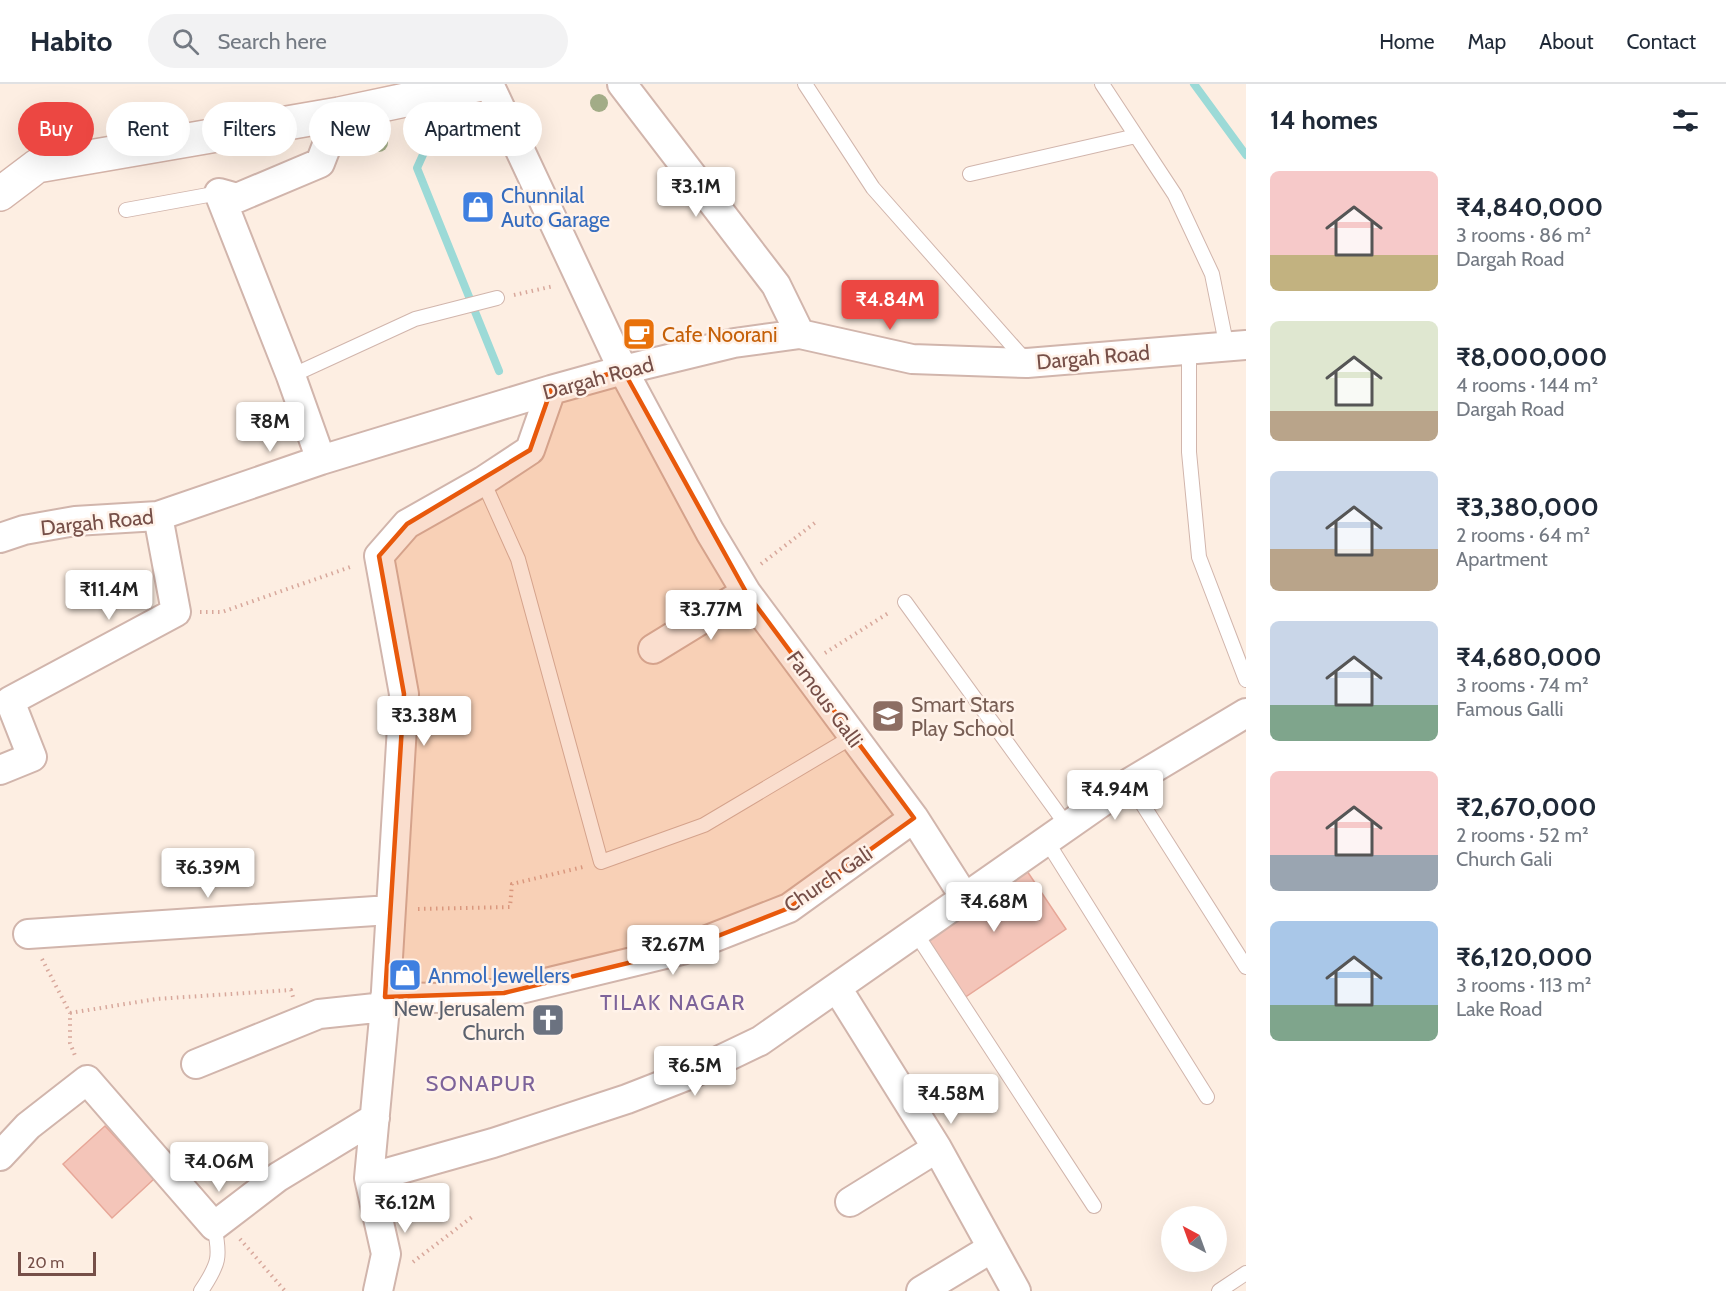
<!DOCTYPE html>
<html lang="en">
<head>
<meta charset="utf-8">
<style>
  :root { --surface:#fff; --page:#f2f2f3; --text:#1f2937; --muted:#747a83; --line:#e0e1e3; --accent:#ec4742 }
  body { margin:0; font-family:Cabin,sans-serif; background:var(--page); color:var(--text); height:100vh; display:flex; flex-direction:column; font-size:22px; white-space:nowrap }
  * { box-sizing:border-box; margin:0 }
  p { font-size:20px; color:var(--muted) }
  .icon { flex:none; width:33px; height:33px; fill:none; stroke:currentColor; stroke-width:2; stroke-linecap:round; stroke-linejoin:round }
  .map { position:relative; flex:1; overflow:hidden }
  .drawer { display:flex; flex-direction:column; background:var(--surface); width:480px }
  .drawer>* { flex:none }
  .banner { position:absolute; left:18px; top:18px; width:570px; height:54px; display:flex; gap:12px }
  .needle { width:39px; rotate:319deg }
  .controls { position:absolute; left:1161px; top:1122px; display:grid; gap:12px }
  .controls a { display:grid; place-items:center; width:66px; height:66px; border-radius:50%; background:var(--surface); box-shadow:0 6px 24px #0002; font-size:30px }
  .scale { position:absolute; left:18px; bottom:15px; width:78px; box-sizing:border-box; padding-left:6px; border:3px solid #764f48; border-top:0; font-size:16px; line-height:21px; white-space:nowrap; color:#764f48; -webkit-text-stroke:4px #fff2e9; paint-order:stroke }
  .price { position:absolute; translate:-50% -51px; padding:0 14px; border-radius:6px; background:#fff; color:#222; font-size:20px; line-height:39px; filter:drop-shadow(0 2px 3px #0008) }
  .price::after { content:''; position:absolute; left:50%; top:36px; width:18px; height:14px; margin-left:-9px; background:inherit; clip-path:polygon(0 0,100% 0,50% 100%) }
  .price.current { background:var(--accent); color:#fff }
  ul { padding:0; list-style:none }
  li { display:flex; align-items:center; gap:18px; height:150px; padding:0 24px }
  li span { display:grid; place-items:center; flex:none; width:168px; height:120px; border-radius:9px; color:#555 }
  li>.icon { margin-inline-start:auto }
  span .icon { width:72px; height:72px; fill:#fffc; stroke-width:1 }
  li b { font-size:26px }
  h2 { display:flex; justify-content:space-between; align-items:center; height:72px; padding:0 24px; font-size:26px }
  .pill { padding:0 21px; border-radius:27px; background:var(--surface); box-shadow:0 6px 24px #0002; font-size:21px; line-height:54px }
  .pill.current { background:var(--accent); color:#fff }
  header { display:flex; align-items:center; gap:36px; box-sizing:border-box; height:84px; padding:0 30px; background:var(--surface); border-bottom:2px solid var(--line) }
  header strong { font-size:28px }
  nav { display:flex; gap:33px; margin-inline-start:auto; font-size:21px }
  .search { width:420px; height:54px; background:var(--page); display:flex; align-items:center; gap:15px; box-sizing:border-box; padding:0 21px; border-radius:33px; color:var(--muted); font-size:22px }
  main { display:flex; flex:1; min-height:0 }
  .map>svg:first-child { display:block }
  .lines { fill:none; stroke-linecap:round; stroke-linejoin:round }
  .stream { stroke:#9cdad7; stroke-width:8 }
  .building { fill:#f4c5b9; stroke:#e7a798; stroke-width:1.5 }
  .lane-casing { stroke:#d1b5ac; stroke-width:16 }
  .street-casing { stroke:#d1b5ac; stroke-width:32 }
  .secondary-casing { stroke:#d4b3a8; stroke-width:36 }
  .path { stroke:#d8a89c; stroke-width:4; stroke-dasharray:1.5 4.5; stroke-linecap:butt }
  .lane { stroke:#fff; stroke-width:14 }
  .street { stroke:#fff; stroke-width:28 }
  .secondary { stroke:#fff; stroke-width:33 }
  .tree { fill:#a2ac87 }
  .marked { fill:#e8590c; fill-opacity:0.2; stroke:#e8590c; stroke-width:4.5; stroke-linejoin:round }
  .labels { text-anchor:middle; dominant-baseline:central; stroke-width:5; stroke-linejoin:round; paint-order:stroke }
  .shop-label { font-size:21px; fill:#366cbe; stroke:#fff2e9; text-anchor:start }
  .food-label { font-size:21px; fill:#c56008; stroke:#fff2e9; text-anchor:start }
  .street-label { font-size:21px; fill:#764f48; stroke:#fff2e9 }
  .education-label { font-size:21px; fill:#785e54; stroke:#fff2e9; text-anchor:start }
  .worship-label { font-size:21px; fill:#5b616d; stroke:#fff2e9; text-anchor:end }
  .neighbourhood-label { font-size:22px; letter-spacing:1.5px; fill:#7d639a; stroke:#fff2e9 }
</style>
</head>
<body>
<header>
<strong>Habito</strong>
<div class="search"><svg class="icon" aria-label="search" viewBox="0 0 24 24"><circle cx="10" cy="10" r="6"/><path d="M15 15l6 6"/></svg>Search here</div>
<nav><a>Home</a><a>Map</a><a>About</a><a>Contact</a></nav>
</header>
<main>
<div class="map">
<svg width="1246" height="1207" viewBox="0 0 1246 1207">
  <rect width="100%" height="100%" fill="#fdeee2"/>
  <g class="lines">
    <path class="stream" d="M1194,0L1246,71
      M444,24L417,84L499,287"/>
  </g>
  <path class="building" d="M1025,784L1066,845L964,914L923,853Z
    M105,1042L154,1095L112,1134L63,1080Z"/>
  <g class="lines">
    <g class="lane-casing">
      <path id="lane" d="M805,0L873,104L1026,277
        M1102,0L1175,111L1212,190L1227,264
        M970,90L1136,52
        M126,126L219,109
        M1189,265V368L1199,473L1246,596
        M291,292L415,235L497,214
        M483,397L518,475L601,778L704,741L852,653
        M905,518L1068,743
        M1129,699L1246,883
        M1046,756L1207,1013
        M915,848L1094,1122
        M201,1207C219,1180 221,1173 214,1142
        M1219,1207L1246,1189"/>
    </g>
    <g class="street-casing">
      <path id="street" d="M489,0L623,286L710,448L746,508L914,734L965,814
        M622,0L776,201L800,250
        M321,376L291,292L219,109L237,114L320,79L339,30
        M0,454L24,446L75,437L158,432L321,376L551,306L623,286L734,259L800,250L912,275L1027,279L1246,261
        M653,565L746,508
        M0,686L32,673L10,617L176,528L158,432
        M28,850L390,826
        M837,904L937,1064L1016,1207
        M385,913L443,914L504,909L682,866L789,824L914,734
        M196,980L319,930L385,923
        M0,1072L28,1042L87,996L214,1142L278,1093L375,1034
        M369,1094L493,1059L627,1015L691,990L760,957L1129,699L1246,629
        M850,1118L937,1064
        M378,1207L386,1170L369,1094L385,923L404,610L379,472L407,440L483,397L530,366L551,306
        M921,1207L992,1164"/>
    </g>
    <g class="secondary-casing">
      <path id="secondary" d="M0,110L37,82L339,30L481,0"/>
    </g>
    <path class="path" d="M514,211L554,202
      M761,480L816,438
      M200,528H222L353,482
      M825,569L890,528
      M418,825L510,823L512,800L583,783
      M42,875L70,929V959L76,974
      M70,929L156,915L291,906L293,913
      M240,1155L285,1207
      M413,1178L472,1133"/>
    <use href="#lane" class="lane"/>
    <use href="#street" class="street"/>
    <use href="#secondary" class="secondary"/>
  </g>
  <g class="tree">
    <circle cx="599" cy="19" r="9"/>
    <circle cx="424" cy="54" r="9"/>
    <circle cx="379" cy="59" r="9"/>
  </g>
  <path class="marked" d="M623,286L746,508L914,734L789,824L682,866L504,909L385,913L404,610L379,472L407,440L530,366L551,306Z"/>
  <defs>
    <g id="shop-square" transform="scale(1.725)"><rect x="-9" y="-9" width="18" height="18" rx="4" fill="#3f7fe0" stroke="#fff2e9"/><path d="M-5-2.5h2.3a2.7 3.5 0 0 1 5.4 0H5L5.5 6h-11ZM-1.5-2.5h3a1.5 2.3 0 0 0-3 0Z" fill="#fff"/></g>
    <g id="cafe-square" transform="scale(1.725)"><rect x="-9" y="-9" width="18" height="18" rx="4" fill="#e8710a" stroke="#fff2e9"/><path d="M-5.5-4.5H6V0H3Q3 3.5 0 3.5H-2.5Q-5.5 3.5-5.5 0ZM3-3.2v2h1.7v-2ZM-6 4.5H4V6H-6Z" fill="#fff"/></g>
    <g id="school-square" transform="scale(1.725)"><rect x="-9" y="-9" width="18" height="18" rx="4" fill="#8d6e63" stroke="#fff2e9"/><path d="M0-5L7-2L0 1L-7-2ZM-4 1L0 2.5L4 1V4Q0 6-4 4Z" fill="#fff"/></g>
    <g id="church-square" transform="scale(1.725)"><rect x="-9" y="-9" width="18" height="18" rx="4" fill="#6b7280" stroke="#fff2e9"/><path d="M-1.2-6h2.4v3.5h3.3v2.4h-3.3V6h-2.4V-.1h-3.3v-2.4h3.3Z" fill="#fff"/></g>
  </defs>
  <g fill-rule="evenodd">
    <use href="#shop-square" x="478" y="123"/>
    <use href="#cafe-square" x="639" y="250"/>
    <use href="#school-square" x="888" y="632"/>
    <use href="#shop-square" x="405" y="891"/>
    <use href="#church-square" x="548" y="936"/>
  </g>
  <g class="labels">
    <g class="shop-label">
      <text x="501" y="111">Chunnilal<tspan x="501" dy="24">Auto Garage</tspan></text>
      <text x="428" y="891">Anmol Jewellers</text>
    </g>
    <g class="food-label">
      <text x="662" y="250">Cafe Noorani</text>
    </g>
    <g class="street-label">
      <text transform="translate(1093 273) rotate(-5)">Dargah Road</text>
      <text transform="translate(598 294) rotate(-15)">Dargah Road</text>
      <text transform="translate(97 438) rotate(-6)">Dargah Road</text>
      <text transform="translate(825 615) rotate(54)">Famous Galli</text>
      <text transform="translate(828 795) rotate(-34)">Church Gali</text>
    </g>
    <g class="education-label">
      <text x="911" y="620">Smart Stars<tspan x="911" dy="24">Play School</tspan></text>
    </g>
    <g class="worship-label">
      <text x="525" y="924">New Jerusalem<tspan x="525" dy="24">Church</tspan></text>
    </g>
    <g class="neighbourhood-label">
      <text x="673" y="918">TILAK NAGAR</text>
      <text x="481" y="999">SONAPUR</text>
    </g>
  </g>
</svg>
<div class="controls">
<a><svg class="needle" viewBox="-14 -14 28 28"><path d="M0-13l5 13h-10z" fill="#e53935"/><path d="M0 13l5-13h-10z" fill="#747a83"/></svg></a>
</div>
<div class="scale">20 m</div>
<b class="price" style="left:696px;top:134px">₹3.1M</b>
<b class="price current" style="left:890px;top:247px">₹4.84M</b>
<b class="price" style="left:270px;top:369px">₹8M</b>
<b class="price" style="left:109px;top:537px">₹11.4M</b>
<b class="price" style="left:711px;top:557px">₹3.77M</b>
<b class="price" style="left:424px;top:663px">₹3.38M</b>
<b class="price" style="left:1115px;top:737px">₹4.94M</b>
<b class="price" style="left:208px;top:815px">₹6.39M</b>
<b class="price" style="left:994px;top:849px">₹4.68M</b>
<b class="price" style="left:673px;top:892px">₹2.67M</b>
<b class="price" style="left:695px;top:1013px">₹6.5M</b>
<b class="price" style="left:951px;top:1041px">₹4.58M</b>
<b class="price" style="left:219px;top:1109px">₹4.06M</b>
<b class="price" style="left:405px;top:1150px">₹6.12M</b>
<div class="banner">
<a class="pill current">Buy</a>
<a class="pill">Rent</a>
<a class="pill">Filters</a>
<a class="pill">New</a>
<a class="pill">Apartment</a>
</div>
</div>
<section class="drawer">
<h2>14 homes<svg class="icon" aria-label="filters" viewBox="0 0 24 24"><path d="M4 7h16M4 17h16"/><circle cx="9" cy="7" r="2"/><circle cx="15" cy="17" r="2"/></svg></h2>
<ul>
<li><span style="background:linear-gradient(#f6c9c9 70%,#c2b280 0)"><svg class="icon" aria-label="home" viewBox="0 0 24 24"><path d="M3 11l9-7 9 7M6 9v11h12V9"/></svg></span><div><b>₹4,840,000</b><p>3 rooms · 86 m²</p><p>Dargah Road</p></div></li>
<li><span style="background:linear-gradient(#dfe7d0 75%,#b9a48a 0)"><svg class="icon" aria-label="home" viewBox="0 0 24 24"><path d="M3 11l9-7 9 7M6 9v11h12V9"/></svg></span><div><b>₹8,000,000</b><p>4 rooms · 144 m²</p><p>Dargah Road</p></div></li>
<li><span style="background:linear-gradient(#c9d6e8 65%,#b9a48a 0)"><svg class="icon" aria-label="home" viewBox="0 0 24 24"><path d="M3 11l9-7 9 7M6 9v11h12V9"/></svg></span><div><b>₹3,380,000</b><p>2 rooms · 64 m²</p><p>Apartment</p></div></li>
<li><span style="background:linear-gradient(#c9d6e8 70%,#7fa58c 0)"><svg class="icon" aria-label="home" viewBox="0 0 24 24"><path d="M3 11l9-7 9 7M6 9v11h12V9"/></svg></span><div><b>₹4,680,000</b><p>3 rooms · 74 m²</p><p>Famous Galli</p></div></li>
<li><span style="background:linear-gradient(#f6c9c9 70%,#9aa5b1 0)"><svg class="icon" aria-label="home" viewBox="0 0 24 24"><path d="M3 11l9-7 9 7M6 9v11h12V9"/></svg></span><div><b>₹2,670,000</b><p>2 rooms · 52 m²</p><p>Church Gali</p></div></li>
<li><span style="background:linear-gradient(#a9c7e8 70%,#7fa58c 0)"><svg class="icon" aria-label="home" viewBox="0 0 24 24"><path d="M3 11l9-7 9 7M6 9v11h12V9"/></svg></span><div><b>₹6,120,000</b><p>3 rooms · 113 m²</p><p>Lake Road</p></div></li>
</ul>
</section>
</main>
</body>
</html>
